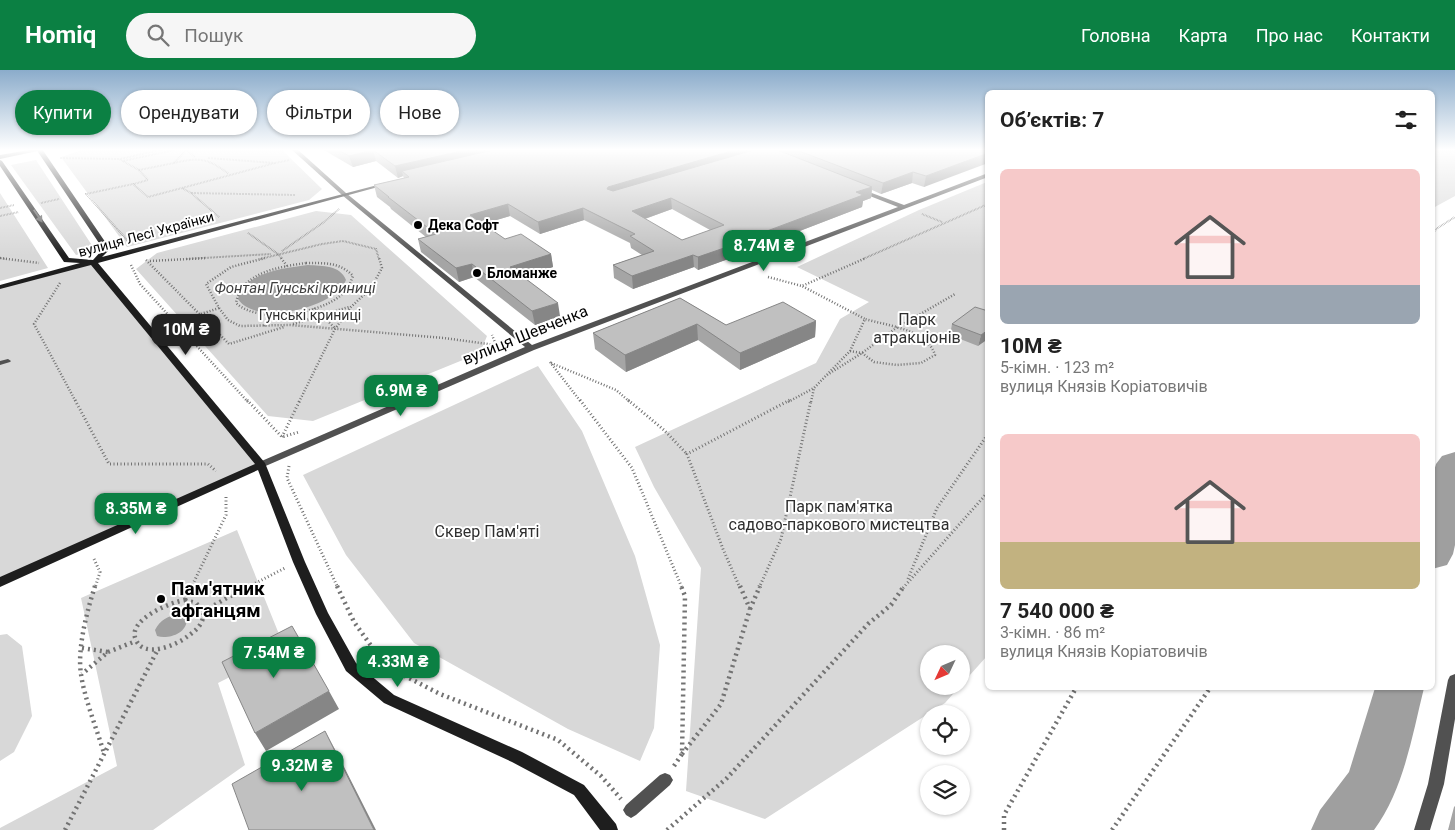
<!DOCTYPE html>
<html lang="uk">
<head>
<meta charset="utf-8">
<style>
  :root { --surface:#fff; --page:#f6f6f6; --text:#222; --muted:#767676; --accent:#0b8043 }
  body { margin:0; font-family:Roboto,sans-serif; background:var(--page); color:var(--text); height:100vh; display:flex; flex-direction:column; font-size:19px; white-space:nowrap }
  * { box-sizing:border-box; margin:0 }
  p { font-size:16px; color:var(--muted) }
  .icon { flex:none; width:28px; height:28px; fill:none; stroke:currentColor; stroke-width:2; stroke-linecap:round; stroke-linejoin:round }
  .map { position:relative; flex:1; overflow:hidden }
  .panel { position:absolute; left:985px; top:20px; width:450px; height:600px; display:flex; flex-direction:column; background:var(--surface); border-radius:8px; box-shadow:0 1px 4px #0004 }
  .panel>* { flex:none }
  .guide { position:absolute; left:15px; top:20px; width:475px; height:45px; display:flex; gap:10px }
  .needle { width:32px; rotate:226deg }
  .buttons { position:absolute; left:920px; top:575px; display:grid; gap:10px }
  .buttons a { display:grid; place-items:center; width:50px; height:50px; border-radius:50%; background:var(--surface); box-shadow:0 1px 4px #0004; font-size:25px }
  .price { position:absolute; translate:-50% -42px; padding:0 11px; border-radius:10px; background:var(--accent); color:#fff; font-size:16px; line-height:32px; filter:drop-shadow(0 1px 2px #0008) }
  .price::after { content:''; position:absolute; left:50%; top:30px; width:15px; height:11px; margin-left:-8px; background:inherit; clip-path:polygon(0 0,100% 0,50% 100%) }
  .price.on { background:#222; color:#fff }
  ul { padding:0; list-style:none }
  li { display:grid; align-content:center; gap:10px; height:265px; padding:0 15px }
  li span { display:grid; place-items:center; height:155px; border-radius:8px; color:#555 }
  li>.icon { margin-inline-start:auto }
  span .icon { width:90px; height:90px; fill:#fffc; stroke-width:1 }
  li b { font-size:21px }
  h2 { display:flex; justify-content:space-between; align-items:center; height:60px; padding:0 15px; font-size:21px }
  .pill { padding:0 18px; border-radius:22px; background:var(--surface); box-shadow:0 1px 4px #0004; font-size:18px; line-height:45px }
  .pill.on { background:var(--accent); color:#fff }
  header { display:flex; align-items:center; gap:30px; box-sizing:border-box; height:70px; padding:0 25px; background:var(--accent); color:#fff }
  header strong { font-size:24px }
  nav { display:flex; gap:28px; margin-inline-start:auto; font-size:18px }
  .search { width:350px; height:45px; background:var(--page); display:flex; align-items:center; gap:12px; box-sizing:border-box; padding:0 18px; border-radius:28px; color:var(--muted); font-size:19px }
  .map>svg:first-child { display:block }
  .green { fill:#d8d8d8 }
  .water { fill:#9f9f9f }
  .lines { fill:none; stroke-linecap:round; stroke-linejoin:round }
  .river { fill:#9f9f9f; fill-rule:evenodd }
  .path-far3 { stroke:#737373; stroke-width:2; stroke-dasharray:0.5 1; stroke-linecap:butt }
  .path-far2 { stroke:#737373; stroke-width:2.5; stroke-dasharray:1 2; stroke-linecap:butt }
  .path-far1 { stroke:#737373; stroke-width:3; stroke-dasharray:1 2.5; stroke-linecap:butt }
  .path { stroke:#737373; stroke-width:4.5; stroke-dasharray:2 4; stroke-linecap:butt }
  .lane { fill:#515151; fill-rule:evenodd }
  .street { fill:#515151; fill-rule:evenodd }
  .secondary { fill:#1e1e1e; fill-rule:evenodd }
  .wall { fill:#a5a5a5; fill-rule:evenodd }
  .shaded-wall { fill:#868686 }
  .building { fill:#c0c0c0; stroke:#868686; fill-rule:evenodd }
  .oneway { fill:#626262 }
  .poi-dot { fill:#000; stroke:#fff; stroke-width:2 }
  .labels { text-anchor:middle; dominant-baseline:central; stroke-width:4; stroke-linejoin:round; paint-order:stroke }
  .far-poi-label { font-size:14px; font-weight:bold; fill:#000; stroke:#fff; text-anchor:start }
  .far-street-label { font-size:14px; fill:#000; stroke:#fff }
  .far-park-label { font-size:14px; fill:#2f2f2f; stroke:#fff }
  .far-water-label { font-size:15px; font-style:italic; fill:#404040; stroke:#fff }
  .park-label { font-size:16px; fill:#2f2f2f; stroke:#fff }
  .street-label { font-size:16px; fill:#000; stroke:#fff }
  .near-poi-label { font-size:19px; font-weight:bold; fill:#000; stroke:#fff; text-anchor:start }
</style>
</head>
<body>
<header>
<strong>Homiq</strong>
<div class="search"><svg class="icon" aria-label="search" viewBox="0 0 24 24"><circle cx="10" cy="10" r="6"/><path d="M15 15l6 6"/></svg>Пошук</div>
<nav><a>Головна</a><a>Карта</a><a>Про нас</a><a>Контакти</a></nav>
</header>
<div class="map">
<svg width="1455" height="760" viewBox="0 0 1455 760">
  <rect width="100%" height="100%" fill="#fff"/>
  <path class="green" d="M85,79H281L322,119L309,130L127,177L61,87Z
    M1433,79H1455V126L1433,138Z
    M36,90L95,180L76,185L11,95Z
    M987,112V586L961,615V584H929V616H960L945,633L765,749L686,721L701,498L654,417L635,377L816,293L840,249L869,232L797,197L919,140Z
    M0,123L48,198L0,211Z
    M316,141L351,145L487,266L480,283L313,351L268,346L136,199L157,183Z
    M93,192L261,395L0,512V217Z
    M538,296L582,361L635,486L660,575L654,658L640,691L568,659L414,573L346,485L303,405Z
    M237,460L285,579L218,613L245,695L153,760H0V758L117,696L81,528Z
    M7,564L22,576L32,646L14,682L0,691V565Z"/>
  <path class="water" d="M308,195C323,196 340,195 346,210C335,238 256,257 238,229C244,202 285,198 308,195Z
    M179,544L186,547C190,562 169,570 157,566L155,560C160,550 168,546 179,544Z"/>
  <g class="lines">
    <path class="river" d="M1455,382V475L1453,484L1447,495L1432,499V408L1436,394L1442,386Z
      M1375,618H1424C1412,666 1404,719 1374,760H1311L1320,740L1349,702Z"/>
    <path class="path-far3" d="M187,79L174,93C200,87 207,88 229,104
      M186,80L195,87
      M60,88L119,89L139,100
      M208,88L275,93L290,90
      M120,89L164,79
      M123,91L179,79
      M134,114L148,110L139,100L174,93
      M191,123L295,125
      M41,133L59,129
      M0,138L14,135
      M922,144L942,152
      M0,146L19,142
      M219,147L191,123L182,118L275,93
      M248,163L278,184L282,189
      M1432,165L1436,159L1455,147
      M127,170L86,124L133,114L148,127L182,118
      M282,181L324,152L339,139
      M0,188L7,189
      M186,189L271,184
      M260,189L322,174L343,171L376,179L379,189
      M863,189L988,134"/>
    <path class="path-far2" d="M0,188L39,193
      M281,188L287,196
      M146,190L229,274L284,257
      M150,191L207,188
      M306,193C324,193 340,192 353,206C350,214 347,220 340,226C318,244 259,254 236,233C242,202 279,197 306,193Z
      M131,195L140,214L248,332
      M768,207L802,216L866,188
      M60,213L34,254L76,332
      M219,238L228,250L240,256L290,255L444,268L495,275
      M314,238L335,258
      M201,244L219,238L206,214L231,197L265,188
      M293,254L349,237
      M264,256L274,245
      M491,281L496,275L492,265
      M850,281L862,283L874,292L897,295L921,293L935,285C927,259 888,256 865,249
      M550,292L581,332
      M551,293L616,320L630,332
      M827,305L862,283L896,258L955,224
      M299,332L335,259L351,237L371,218L382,198L379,188
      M788,332L814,318L850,281L865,249L802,216
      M811,332L814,318"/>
    <path class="path-far1" d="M75,330L109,394H208L216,401
      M247,330L282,367L299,362
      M580,330L632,398L682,518
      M628,330L664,360L687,384
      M282,367L300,330
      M289,396L287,408L338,518
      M94,489L100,502L95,518
      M908,509L937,438L988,364
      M191,518L226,445V425
      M246,518L285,498
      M740,518L723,479L687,384L790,330
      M759,518L781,469L811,330
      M903,518L988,422"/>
    <path class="path" d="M95,516C87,541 77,579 81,604C84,627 97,660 104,683
      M337,516L354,552L377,584L401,604L440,624L558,670L601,706L621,729
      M185,530L192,516
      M185,530L196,533L203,541C205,552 197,560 188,566C177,575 144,589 136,570C126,550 171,532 185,530Z
      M750,539L760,516
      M204,541L248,516
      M82,578L108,582L82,604
      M108,582L136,571
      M682,684L721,634L750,539L740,516
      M674,696L682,684L685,526L681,516
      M65,760L158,579
      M667,760L727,708L868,554L891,535L904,516
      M1004,760V745L1076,618
      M1112,760L1210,618"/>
    <path class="lane" d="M8,289L11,291L10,292L0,295V291Z"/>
    <path class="street" d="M35,79H47L0,89V85Z
      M291,79H297L346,123L532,275L898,137L857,121V119H861L904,135L988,103V107L534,280L261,398L257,397L256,395L257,393L525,277L342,125Z
      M1455,604V649L1444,714L1430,760H1414L1428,714L1448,610L1450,606Z
      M665,703L670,705L673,710L670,715L636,745L631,748L626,745L623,740L626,735L660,705Z"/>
    <path class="secondary" d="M36,79H42L110,179L102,187L389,112V114L98,193L265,393L305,492L328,543L356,593L394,625L522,682L584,715L616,754L618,760H600L574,725L512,692L384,633L346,601L316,544L293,492L258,400L0,517V507L255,394L91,195L0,219V215L80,193L64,192L0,96V90L2,91L69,188L93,190L103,179Z"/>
  </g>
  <path class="wall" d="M322,79H988L924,117L912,113L881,124L872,120L871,128L863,131L862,137L753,179V180L698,200L694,197L633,219L614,208L613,195L642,185L631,178L630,173L584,150L540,164L510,146L483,154L505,169L551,184L553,197L523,207L560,246L535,255L474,207L459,212L421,182L418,169L426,167L391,139L390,137L377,127L374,115L404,108L403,106L398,108L376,91L353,97ZM672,139L710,160L682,170L645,149Z
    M680,228L726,255L816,251L815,267L740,300L698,270L626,302L595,279L593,263Z
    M988,241L978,276L950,265L952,254Z
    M1455,736V760H1448L1454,737Z"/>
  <path class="shaded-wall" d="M470,79H517L402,101L403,106L398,108L395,96Z
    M738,79H759L609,128L607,119L608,117Z
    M373,80L376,91L353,97L349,86Z
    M988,83V93L924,117L926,106Z
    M913,102L912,113L881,124L883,113Z
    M872,117L871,128L863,131L862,137L753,179V180L698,200V187L751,167L856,122Z
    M671,128L672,139L633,153L632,141Z
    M508,134L510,146L473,157L470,145Z
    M583,138L584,150L540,164L538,152Z
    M551,184L553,197L513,210L510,197Z
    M693,185L694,197L633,219L632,206Z
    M472,194L474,207L459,212L456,198Z
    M558,233L560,246L535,255L532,241Z
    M816,251L815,267L740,300V283Z
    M697,254L698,270L626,302L625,285Z
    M988,260V269L978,276L981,265Z
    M329,621L339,639L266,681L255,663Z
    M325,661L338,685L376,760H374Z"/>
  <path class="building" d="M337,79H470L395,96L373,80L349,86Z
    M497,79H738L608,117L607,119L613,121L757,79H775L872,117L856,122L863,125L751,167L753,168L698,187L693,185L632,206L613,195L654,181L630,166L635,164L583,138L538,152L508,134L470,145L505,169L521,164L551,184L510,197L558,233L532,241L472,194L456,198L418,169L436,164L388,127H389L374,115L409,107L402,101ZM671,128L724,155L682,170L632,141Z
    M794,79H988V83L926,106L913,102L883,113Z
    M680,228L726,255L783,232L816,251L740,283L697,254L625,285L593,263Z
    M975,237L988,241V260L981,265L952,254Z
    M292,556L329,621L255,663L222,592Z
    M325,661L374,760H249L232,714Z"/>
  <defs><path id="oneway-solid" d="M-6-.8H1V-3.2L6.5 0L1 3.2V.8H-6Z" transform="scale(1.25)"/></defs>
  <use class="oneway" href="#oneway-solid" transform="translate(38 146) rotate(56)"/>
  <linearGradient id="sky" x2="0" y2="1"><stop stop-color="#8baccb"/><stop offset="0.43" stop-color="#fff"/><stop offset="1" stop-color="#fff" stop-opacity="0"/></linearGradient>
  <rect width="1455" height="185" fill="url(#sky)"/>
  <g class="poi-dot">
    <circle cx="418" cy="155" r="5"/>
    <circle cx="477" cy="203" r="5"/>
    <circle cx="161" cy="529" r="5"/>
  </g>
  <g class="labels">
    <g class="far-poi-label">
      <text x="428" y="155">Дека Софт</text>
      <text x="487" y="203">Бломанже</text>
    </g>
    <g class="far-street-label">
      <text transform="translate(146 164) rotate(-15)">вулиця Лесі Українки</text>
    </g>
    <g class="far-park-label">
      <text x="310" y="245">Гунські криниці</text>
    </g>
    <g class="far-water-label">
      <text x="295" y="218">Фонтан Гунські криниці</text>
    </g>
    <g class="park-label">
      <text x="917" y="249">Парк<tspan x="917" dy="18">атракціонів</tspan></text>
      <text x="839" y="436">Парк пам'ятка<tspan x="839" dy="18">садово-паркового мистецтва</tspan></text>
      <text x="487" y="461">Сквер Пам'яті</text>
    </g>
    <g class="street-label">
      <text transform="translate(525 265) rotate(-22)">вулиця Шевченка</text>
    </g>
    <g class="near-poi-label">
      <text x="171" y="518">Пам'ятник<tspan x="171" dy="22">афганцям</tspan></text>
    </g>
  </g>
</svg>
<div class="buttons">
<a><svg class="needle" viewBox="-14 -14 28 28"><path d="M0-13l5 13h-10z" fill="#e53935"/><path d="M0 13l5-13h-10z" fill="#767676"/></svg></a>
<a><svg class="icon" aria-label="locate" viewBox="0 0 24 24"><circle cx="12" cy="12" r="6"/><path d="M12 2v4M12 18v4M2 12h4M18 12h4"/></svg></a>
<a><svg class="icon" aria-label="layers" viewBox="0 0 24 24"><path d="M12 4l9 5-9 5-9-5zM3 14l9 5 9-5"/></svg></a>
</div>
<b class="price" style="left:764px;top:202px">8.74M ₴</b>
<b class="price on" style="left:186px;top:286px">10M ₴</b>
<b class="price" style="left:401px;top:347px">6.9M ₴</b>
<b class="price" style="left:136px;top:465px">8.35M ₴</b>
<b class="price" style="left:274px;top:609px">7.54M ₴</b>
<b class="price" style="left:398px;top:618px">4.33M ₴</b>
<b class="price" style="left:302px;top:722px">9.32M ₴</b>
<div class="guide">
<a class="pill on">Купити</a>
<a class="pill">Орендувати</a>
<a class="pill">Фільтри</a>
<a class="pill">Нове</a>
</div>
<section class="panel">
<h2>Об’єктів: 7<svg class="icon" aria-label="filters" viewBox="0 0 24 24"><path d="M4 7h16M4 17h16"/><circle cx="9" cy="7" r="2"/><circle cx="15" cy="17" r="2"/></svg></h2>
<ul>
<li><span style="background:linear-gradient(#f6c9c9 75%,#9aa5b1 0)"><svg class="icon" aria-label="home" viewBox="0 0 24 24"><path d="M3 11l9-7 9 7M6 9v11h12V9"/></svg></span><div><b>10M ₴</b><p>5-кімн. · 123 m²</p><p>вулиця Князів Коріатовичів</p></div></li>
<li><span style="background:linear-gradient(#f6c9c9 70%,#c2b280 0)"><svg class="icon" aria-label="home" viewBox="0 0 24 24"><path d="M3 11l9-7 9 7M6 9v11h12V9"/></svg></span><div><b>7 540 000 ₴</b><p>3-кімн. · 86 m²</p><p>вулиця Князів Коріатовичів</p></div></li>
</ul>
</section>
</div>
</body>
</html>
